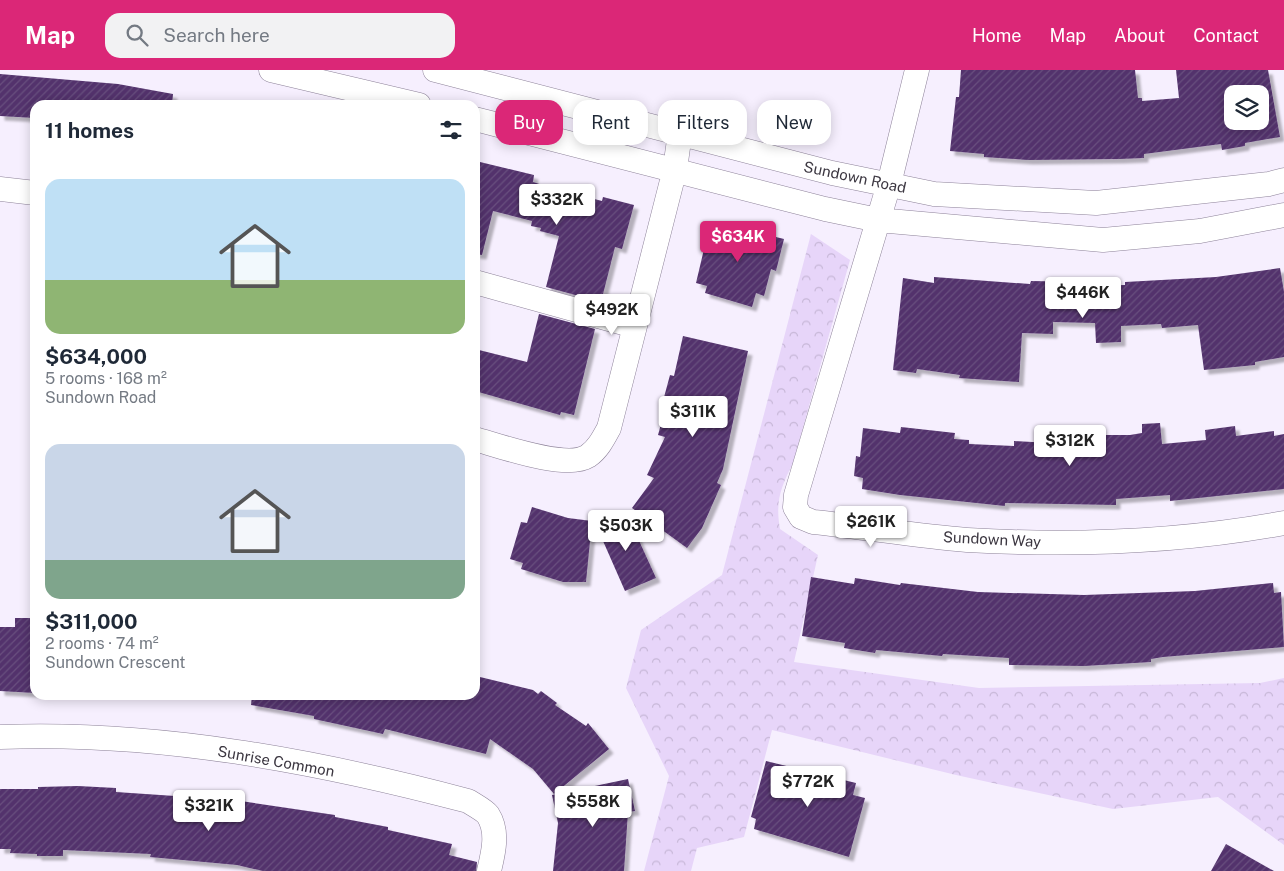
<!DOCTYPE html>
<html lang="en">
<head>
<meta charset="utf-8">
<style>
  :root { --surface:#fff; --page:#f2f2f3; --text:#1f2937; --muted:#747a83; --accent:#db2777 }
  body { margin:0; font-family:"Public Sans",sans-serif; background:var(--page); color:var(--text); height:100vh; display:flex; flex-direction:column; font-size:19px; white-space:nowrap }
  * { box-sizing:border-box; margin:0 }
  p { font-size:16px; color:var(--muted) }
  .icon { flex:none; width:28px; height:28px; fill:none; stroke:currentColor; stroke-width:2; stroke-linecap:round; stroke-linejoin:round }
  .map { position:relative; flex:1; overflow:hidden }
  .drawer { position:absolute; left:30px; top:30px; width:450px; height:600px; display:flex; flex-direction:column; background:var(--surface); border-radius:15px; box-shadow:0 2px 12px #0003 }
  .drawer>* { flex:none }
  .guide { position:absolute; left:495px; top:30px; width:475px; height:45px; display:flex; gap:10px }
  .controls { position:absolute; left:1224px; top:15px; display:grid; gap:10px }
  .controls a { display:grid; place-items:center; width:45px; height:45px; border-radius:10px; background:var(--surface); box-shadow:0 2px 12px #0003; font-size:25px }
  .price { position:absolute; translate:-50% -42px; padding:0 11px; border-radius:5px; background:#fff; color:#222; font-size:16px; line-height:32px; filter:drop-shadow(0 1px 2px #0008) }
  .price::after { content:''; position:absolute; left:50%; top:30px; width:15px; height:11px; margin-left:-8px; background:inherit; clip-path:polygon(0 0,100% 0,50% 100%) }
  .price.active { background:var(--accent); color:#fff }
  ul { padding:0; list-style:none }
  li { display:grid; align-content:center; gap:10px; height:265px; padding:0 15px }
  li span { display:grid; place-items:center; height:155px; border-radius:15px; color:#555 }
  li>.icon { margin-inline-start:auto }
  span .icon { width:90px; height:90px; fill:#fffc; stroke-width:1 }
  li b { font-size:21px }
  h2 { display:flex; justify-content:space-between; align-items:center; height:60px; padding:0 15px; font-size:21px }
  .tag { padding:0 18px; border-radius:15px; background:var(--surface); box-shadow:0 2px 12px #0003; font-size:18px; line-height:45px }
  .tag.active { background:var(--accent); color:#fff }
  header { display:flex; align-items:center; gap:30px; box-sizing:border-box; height:70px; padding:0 25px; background:var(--accent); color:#fff }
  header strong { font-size:24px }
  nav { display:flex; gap:28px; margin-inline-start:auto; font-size:18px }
  .search { width:350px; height:45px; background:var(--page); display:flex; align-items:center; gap:12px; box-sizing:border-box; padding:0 18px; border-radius:15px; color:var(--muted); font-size:19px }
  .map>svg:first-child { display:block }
  .park { fill:url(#park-crowns) }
  .building { fill:url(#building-hatch); fill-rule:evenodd; filter:url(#shadow) }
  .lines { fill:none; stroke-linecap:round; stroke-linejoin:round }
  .minor-casing { stroke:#8d8299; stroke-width:25 }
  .minor { stroke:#fff; stroke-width:24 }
  .labels { text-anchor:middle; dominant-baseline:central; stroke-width:5; stroke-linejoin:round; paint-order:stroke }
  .street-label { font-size:15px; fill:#3c3741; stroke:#fff }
</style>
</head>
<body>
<header>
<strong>Map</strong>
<div class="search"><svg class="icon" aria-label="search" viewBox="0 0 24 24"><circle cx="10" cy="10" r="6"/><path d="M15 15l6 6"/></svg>Search here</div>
<nav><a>Home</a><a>Map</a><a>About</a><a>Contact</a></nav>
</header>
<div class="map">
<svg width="1284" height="801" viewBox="0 0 1284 801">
  <defs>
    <pattern id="park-crowns" width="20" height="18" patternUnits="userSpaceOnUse" patternTransform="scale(1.25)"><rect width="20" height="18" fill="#e7d5f9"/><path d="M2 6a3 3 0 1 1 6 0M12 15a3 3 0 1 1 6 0" fill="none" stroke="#c7b7d7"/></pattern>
    <pattern id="building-hatch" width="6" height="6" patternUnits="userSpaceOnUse" patternTransform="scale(1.25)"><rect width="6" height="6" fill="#52326c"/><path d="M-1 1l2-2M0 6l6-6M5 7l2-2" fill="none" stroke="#694f7e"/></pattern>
    <filter id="shadow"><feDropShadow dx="4.5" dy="4.5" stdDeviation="1" flood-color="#0004"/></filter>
  </defs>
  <rect width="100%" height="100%" fill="#f6effe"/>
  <path class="park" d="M811,164L850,190L793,393C781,417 775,431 780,459L818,485L794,592L979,618L1260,613L1284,608V775L1218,727L1113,739L956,705L772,660L744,767L697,778L691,801H644L669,706L626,618L641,560L722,505Z"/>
  <path class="building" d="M961,0H1135L1138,28H1142V31L1179,28L1176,0H1268L1280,67L1245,73V76L1222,80L1221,74L1144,84V88L1119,89L1028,90L984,87V84L950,81L956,27H959ZM1232,24H1260V51H1232Z
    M0,4L118,14L173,24L172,35H35V48L0,46Z
    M480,92L534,105L533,112L552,118L602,131L603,127L634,135L622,179L615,177L601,232L546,217L559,166L540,161L541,158L531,156L532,151L493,141L482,185L475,184V111Z
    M721,153L784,169L776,201L771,199L764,226L756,223L752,237L705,223L707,216L696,213L709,158L719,161Z
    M1280,198L1284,222V287L1255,292V295L1204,300L1198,255L1162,258L1161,254L1121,256V272L1096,273L1095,253L1053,252V264L1022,263L1019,312L959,308L960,305L917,299L916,303L893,300L903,208L934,213V207L1030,214L1031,211L1087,212V216L1125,215V212L1216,207Z
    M539,244L595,259L574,345L561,342L560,345L475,321V279L527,292Z
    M683,266L748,281L723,399L717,413L721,415L702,458L687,478L632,438L654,408L647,405L665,367L658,365L667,332L663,331L670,305L674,306Z
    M1160,353L1162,374L1206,370L1205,360L1235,356L1236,366L1274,361V366L1284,364V419L1170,431V425L1116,429V435L1005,433V436L900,425L862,419L863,408L854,406L856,386L860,387L863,358L900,363L901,357L955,363L954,369L969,370V374L1014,376V371L1051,373V365H1130L1142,363V354Z
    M532,437L568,448L592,451L586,512H563L521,499L523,493L510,489L521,452L527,453Z
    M626,442L656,508L625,521L596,455Z
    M811,507L854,514L855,508L900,515L901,513L978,522L1084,525L1195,521L1273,513L1274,523L1281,522L1284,577L1163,587L1151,589V592L1084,596L1009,595V588L943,584L942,586L876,580L875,583L844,578L845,573L802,566Z
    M15,548H34L35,552V623L0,621V557H15Z
    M480,607L533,620L538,624L541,621L557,633L555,635L586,656L588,653L609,679L554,724L533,699L490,669L486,684L385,659L383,664L314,649V646L251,635L252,625H475Z
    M766,691L856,713L853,725L865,728L849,787L754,759L756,749L751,747Z
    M628,709L635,741L628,742L624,801H553L558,753L552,725Z
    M78,716L116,718V722L234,730L335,745V747L388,757V760L452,774L449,785L477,792L476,801H263L237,795L150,787L151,784L63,780V786H37V784L10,783L11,779H0V719H38V717Z
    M1226,774L1274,801H1211Z"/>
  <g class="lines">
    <g class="minor-casing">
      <path id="minor" d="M271,0L419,35
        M435,0L832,103L934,124L1096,133L1269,114L1284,110
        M917,0L889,114L796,425L795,437L801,447L813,452C864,457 916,466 967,470C1072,476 1181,472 1284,453
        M475,49L825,139L878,150L1103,170L1200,161L1284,145
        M0,119L35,123
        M475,212L634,256
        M475,369C500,376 566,400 588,386C598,379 603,369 609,358L675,99L680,63
        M0,667C157,661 317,691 468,731C474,735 484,740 488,745C499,762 493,784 489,801"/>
    </g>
    <use href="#minor" class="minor"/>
  </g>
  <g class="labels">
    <g class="street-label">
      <text transform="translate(855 107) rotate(12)">Sundown Road</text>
      <text transform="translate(992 469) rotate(3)">Sundown Way</text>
      <text transform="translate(276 691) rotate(10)">Sunrise Common</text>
    </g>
  </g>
</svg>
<div class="controls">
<a><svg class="icon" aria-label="layers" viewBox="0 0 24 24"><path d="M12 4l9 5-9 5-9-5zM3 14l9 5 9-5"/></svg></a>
</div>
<b class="price" style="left:557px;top:156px">$332K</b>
<b class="price active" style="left:738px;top:193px">$634K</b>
<b class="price" style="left:1083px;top:249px">$446K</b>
<b class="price" style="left:612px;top:266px">$492K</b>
<b class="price" style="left:693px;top:368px">$311K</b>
<b class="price" style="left:1070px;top:397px">$312K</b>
<b class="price" style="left:871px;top:478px">$261K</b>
<b class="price" style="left:626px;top:482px">$503K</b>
<b class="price" style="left:808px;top:738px">$772K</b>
<b class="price" style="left:593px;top:758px">$558K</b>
<b class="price" style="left:209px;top:762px">$321K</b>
<div class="guide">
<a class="tag active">Buy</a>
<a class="tag">Rent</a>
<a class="tag">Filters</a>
<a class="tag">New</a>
</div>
<section class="drawer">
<h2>11 homes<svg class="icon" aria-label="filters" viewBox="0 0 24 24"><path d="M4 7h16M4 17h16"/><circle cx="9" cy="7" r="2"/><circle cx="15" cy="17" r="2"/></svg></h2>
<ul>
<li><span style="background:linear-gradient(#bfe0f5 65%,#8fb573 0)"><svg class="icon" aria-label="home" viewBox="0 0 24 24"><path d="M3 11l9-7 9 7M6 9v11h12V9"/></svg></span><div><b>$634,000</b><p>5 rooms · 168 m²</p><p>Sundown Road</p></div></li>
<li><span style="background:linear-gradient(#c9d6e8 75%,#7fa58c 0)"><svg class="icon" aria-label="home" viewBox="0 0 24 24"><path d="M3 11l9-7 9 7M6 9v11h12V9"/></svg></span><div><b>$311,000</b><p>2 rooms · 74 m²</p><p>Sundown Crescent</p></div></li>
</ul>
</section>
</div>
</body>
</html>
